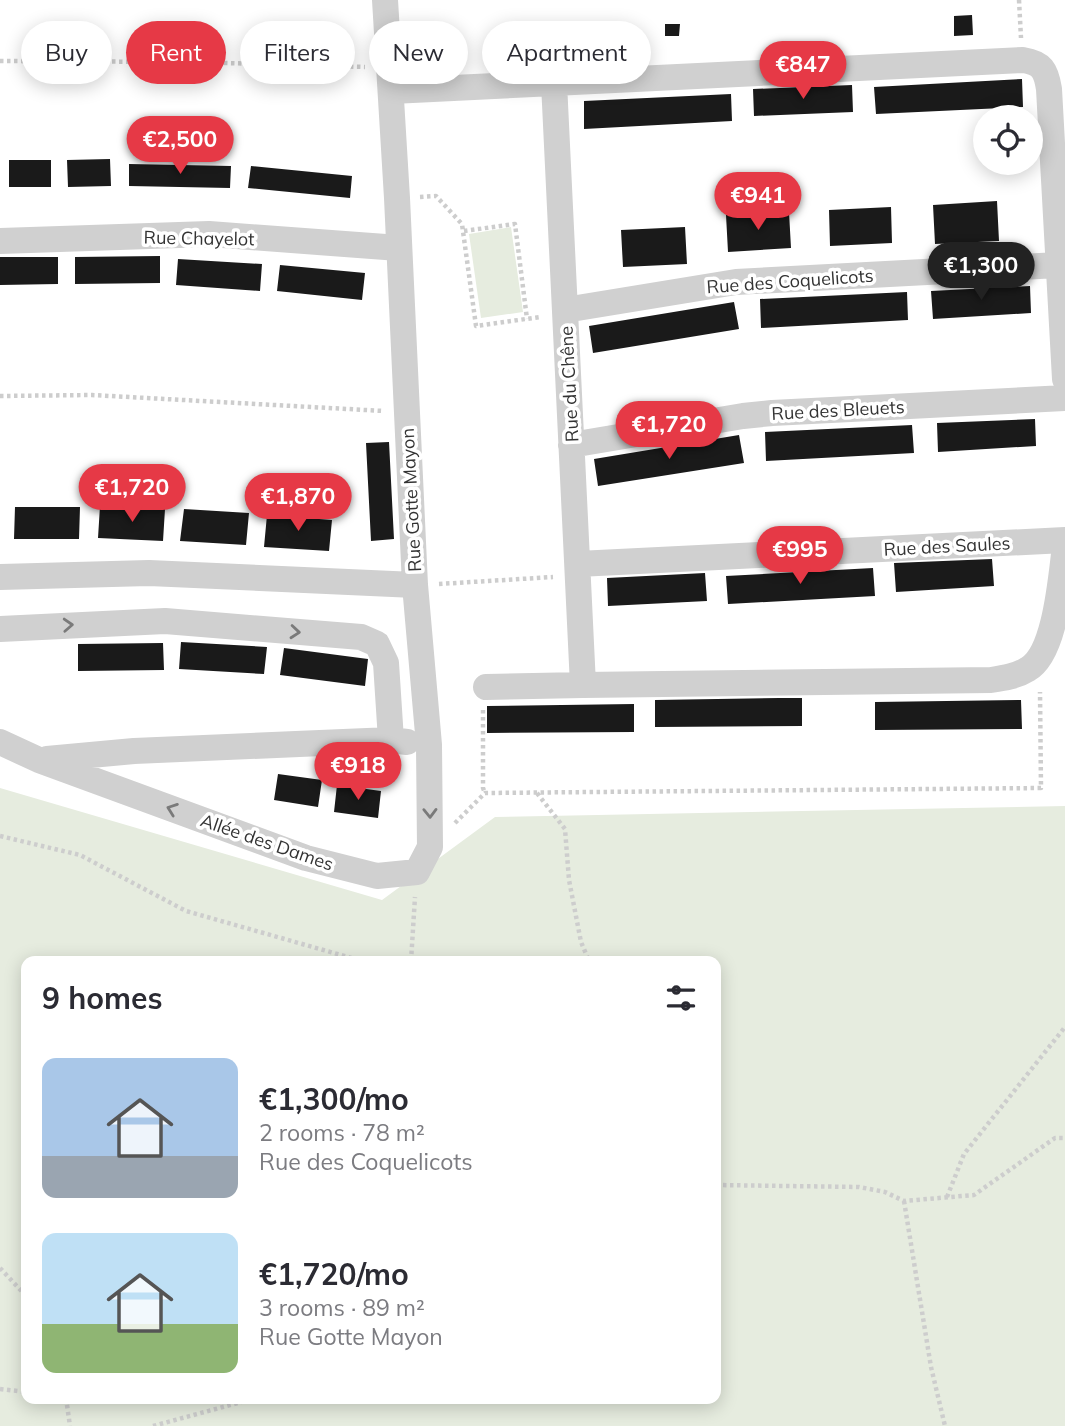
<!DOCTYPE html>
<html lang="en">
<head>
<meta charset="utf-8">
<style>
  :root { --surface:#fff; --page:#f7f7f7; --text:#2b2b33; --muted:#7c7c81; --accent:#e63946 }
  body { margin:0; font-family:Mulish,sans-serif; background:var(--page); color:var(--text); height:100vh; display:flex; flex-direction:column; font-size:26px; white-space:nowrap }
  * { box-sizing:border-box; margin:0 }
  p { font-size:23px; color:var(--muted) }
  .icon { flex:none; width:38px; height:38px; fill:none; stroke:currentColor; stroke-width:2; stroke-linecap:round; stroke-linejoin:round }
  .map { position:relative; flex:1; overflow:hidden }
  .drawer { position:absolute; left:21px; top:956px; width:700px; height:448px; display:flex; flex-direction:column; background:var(--surface); border-radius:14px; box-shadow:0 4px 18px #0003 }
  .drawer>* { flex:none }
  .banner { position:absolute; left:21px; top:21px; width:700px; height:63px; display:flex; gap:14px }
  .buttons { position:absolute; left:973px; top:105px; display:grid; gap:14px }
  .buttons a { display:grid; place-items:center; width:70px; height:70px; border-radius:50%; background:var(--surface); box-shadow:0 4px 18px #0003; font-size:35px }
  .price { position:absolute; translate:-50% -60px; padding:0 16px; border-radius:24px; background:var(--accent); color:#fff; font-size:23px; line-height:46px; filter:drop-shadow(0 2px 4px #0008) }
  .price::after { content:''; position:absolute; left:50%; top:42px; width:21px; height:16px; margin-left:-10px; background:inherit; clip-path:polygon(0 0,100% 0,50% 100%) }
  .price.active { background:#222; color:#fff }
  ul { padding:0; list-style:none }
  li { display:flex; align-items:center; gap:21px; height:175px; padding:0 21px }
  li span { display:grid; place-items:center; flex:none; width:196px; height:140px; border-radius:14px; color:#555 }
  li>.icon { margin-inline-start:auto }
  span .icon { width:84px; height:84px; fill:#fffc; stroke-width:1 }
  li b { font-size:30px }
  h2 { display:flex; justify-content:space-between; align-items:center; height:84px; padding:0 21px; font-size:30px }
  .tag { padding:0 24px; border-radius:32px; background:var(--surface); box-shadow:0 4px 18px #0003; font-size:24px; line-height:63px }
  .tag.active { background:var(--accent); color:#fff }
  .map>svg:first-child { display:block }
  .green { fill:#e6ecdf; fill-rule:evenodd }
  .building { fill:#1a1a1a }
  .lines { fill:none; stroke-linecap:round; stroke-linejoin:round }
  .path { stroke:#cdcdcd; stroke-width:4.5; stroke-dasharray:3.5 3.5; stroke-linecap:butt }
  .minor { stroke:#d0d0d0; stroke-width:26 }
  .oneway { stroke:#7a7a7a }
  .labels { text-anchor:middle; dominant-baseline:central; stroke-width:7; stroke-linejoin:round; paint-order:stroke }
  .street-label { font-size:18px; fill:#333; stroke:#fff }
</style>
</head>
<body>
<div class="map">
<svg width="1065" height="1426" viewBox="0 0 1065 1426">
  <rect width="100%" height="100%" fill="#fff"/>
  <path class="green" d="M511,227L523,312L481,318L469,234Z
    M0,788L382,900L495,817L1065,806V1426H0ZM26,961H716V1398H26Z"/>
  <path class="building" d="M972,15L973,35L954,36V16Z
    M574,21L600,22L598,47L573,46Z
    M665,24H680L679,36H665Z
    M1022,79L1023,107L876,114L874,87Z
    M852,85L853,112L754,116L753,89Z
    M731,94L732,121L584,129V101Z
    M110,159L111,186L68,187L67,160Z
    M9,160H51V187H9Z
    M129,164L231,166L230,188L129,186Z
    M251,166L352,176L350,198L248,188Z
    M997,201L999,241L935,244L933,205Z
    M891,207L892,243L830,246L829,210Z
    M789,212L791,248L728,252L726,215Z
    M685,227L687,264L623,267L621,230Z
    M160,256V283L75,284V257Z
    M0,257H58V284L0,285Z
    M178,259L262,264L260,291L176,285Z
    M280,265L365,273L362,300L277,291Z
    M1030,286L1031,313L933,319L931,291Z
    M907,292L908,320L761,328L760,299Z
    M734,302L739,329L593,353L589,326Z
    M1035,419L1036,446L938,452L937,423Z
    M912,425L914,453L766,461L765,432Z
    M739,435L744,463L598,486L594,459Z
    M389,442L394,539L371,541L366,443Z
    M100,506L165,509L163,541L98,538Z
    M15,507H80L79,539H14Z
    M184,509L249,513L246,545L180,541Z
    M267,515L332,520L329,551L264,547Z
    M992,559L994,586L896,592L894,563Z
    M873,568L875,596L728,604L726,576Z
    M705,573L707,601L608,606L607,578Z
    M181,642L267,647L264,674L179,669Z
    M163,643L164,670L78,671V644Z
    M284,648L368,659L365,686L280,675Z
    M779,698H802V726L655,727V700Z
    M1021,700L1022,729L875,730V702Z
    M634,704V732L487,733V706Z
    M278,774L322,780L318,807L274,800Z
    M337,785L381,791L378,818L334,812Z"/>
  <g class="lines">
    <path class="path" d="M1019,0L1021,38
      M0,61L190,62L365,67
      M420,197L436,196L462,224L476,326L540,317
      M464,231L515,224L527,319
      M0,396L92,395L384,411
      M439,584L553,577
      M483,710V788L485,793
      M537,793L565,829L569,880L581,942L589,961
      M455,823L485,793L1041,788L1040,692
      M0,836L80,855L186,911L362,961
      M411,961L415,897
      M716,1185L859,1187L885,1192L904,1201L974,1195L1055,1138H1065
      M947,1197L964,1154L1065,1027
      M904,1201L931,1367L945,1426
      M0,1268L26,1296
      M0,1389L26,1392
      M66,1398L70,1426
      M153,1426L256,1398"/>
    <path class="minor" d="M554,83L583,685L991,680C1004,678 1017,676 1028,669C1056,653 1061,576 1065,546
      M392,91L1023,60C1042,63 1046,70 1049,89L1065,379
      M0,241L209,234L399,248
      M565,310L736,282L1058,265
      M571,445L743,416L772,413L1065,398
      M578,564L1065,540
      M0,577L149,573L415,585
      M0,629L165,621L361,637L377,644L386,663L391,740
      M486,687L583,685
      M0,742L39,760L306,858L377,876L417,872L430,847L429,745L415,585L397,198L385,0
      M47,759L134,751L391,740L407,742"/>
  </g>
  <defs><path id="oneway-chevron" d="M-2-3.5L2.5 0L-2 3.5" fill="none" stroke-width="1.6" stroke-linecap="round" stroke-linejoin="round" transform="scale(1.75)"/></defs>
  <g class="oneway">
    <use href="#oneway-chevron" transform="translate(68 625) rotate(-3)"/>
    <use href="#oneway-chevron" transform="translate(295 632) rotate(5)"/>
    <use href="#oneway-chevron" transform="translate(172 809) rotate(-160)"/>
    <use href="#oneway-chevron" transform="translate(430 813) rotate(89)"/>
  </g>
  <g class="labels">
    <g class="street-label">
      <text transform="translate(199 238) rotate(1)">Rue Chayelot</text>
      <text transform="translate(790 281) rotate(-4)">Rue des Coquelicots</text>
      <text transform="translate(569 384) rotate(-93)">Rue du Chêne</text>
      <text transform="translate(838 410) rotate(-3)">Rue des Bleuets</text>
      <text transform="translate(411 500) rotate(-93)">Rue Gotte Mayon</text>
      <text transform="translate(947 546) rotate(-3)">Rue des Saules</text>
      <text transform="translate(267 842) rotate(19)">Allée des Dames</text>
    </g>
  </g>
</svg>
<div class="buttons">
<a><svg class="icon" aria-label="locate" viewBox="0 0 24 24"><circle cx="12" cy="12" r="6"/><path d="M12 2v4M12 18v4M2 12h4M18 12h4"/></svg></a>
</div>
<b class="price" style="left:803px;top:101px">€847</b>
<b class="price" style="left:180px;top:176px">€2,500</b>
<b class="price" style="left:758px;top:232px">€941</b>
<b class="price active" style="left:981px;top:302px">€1,300</b>
<b class="price" style="left:669px;top:461px">€1,720</b>
<b class="price" style="left:132px;top:524px">€1,720</b>
<b class="price" style="left:298px;top:533px">€1,870</b>
<b class="price" style="left:800px;top:586px">€995</b>
<b class="price" style="left:358px;top:802px">€918</b>
<div class="banner">
<a class="tag">Buy</a>
<a class="tag active">Rent</a>
<a class="tag">Filters</a>
<a class="tag">New</a>
<a class="tag">Apartment</a>
</div>
<section class="drawer">
<h2>9 homes<svg class="icon" aria-label="filters" viewBox="0 0 24 24"><path d="M4 7h16M4 17h16"/><circle cx="9" cy="7" r="2"/><circle cx="15" cy="17" r="2"/></svg></h2>
<ul>
<li><span style="background:linear-gradient(#a9c7e8 70%,#9aa5b1 0)"><svg class="icon" aria-label="home" viewBox="0 0 24 24"><path d="M3 11l9-7 9 7M6 9v11h12V9"/></svg></span><div><b>€1,300/mo</b><p>2 rooms · 78 m²</p><p>Rue des Coquelicots</p></div></li>
<li><span style="background:linear-gradient(#bfe0f5 65%,#8fb573 0)"><svg class="icon" aria-label="home" viewBox="0 0 24 24"><path d="M3 11l9-7 9 7M6 9v11h12V9"/></svg></span><div><b>€1,720/mo</b><p>3 rooms · 89 m²</p><p>Rue Gotte Mayon</p></div></li>
</ul>
</section>
</div>
</body>
</html>
